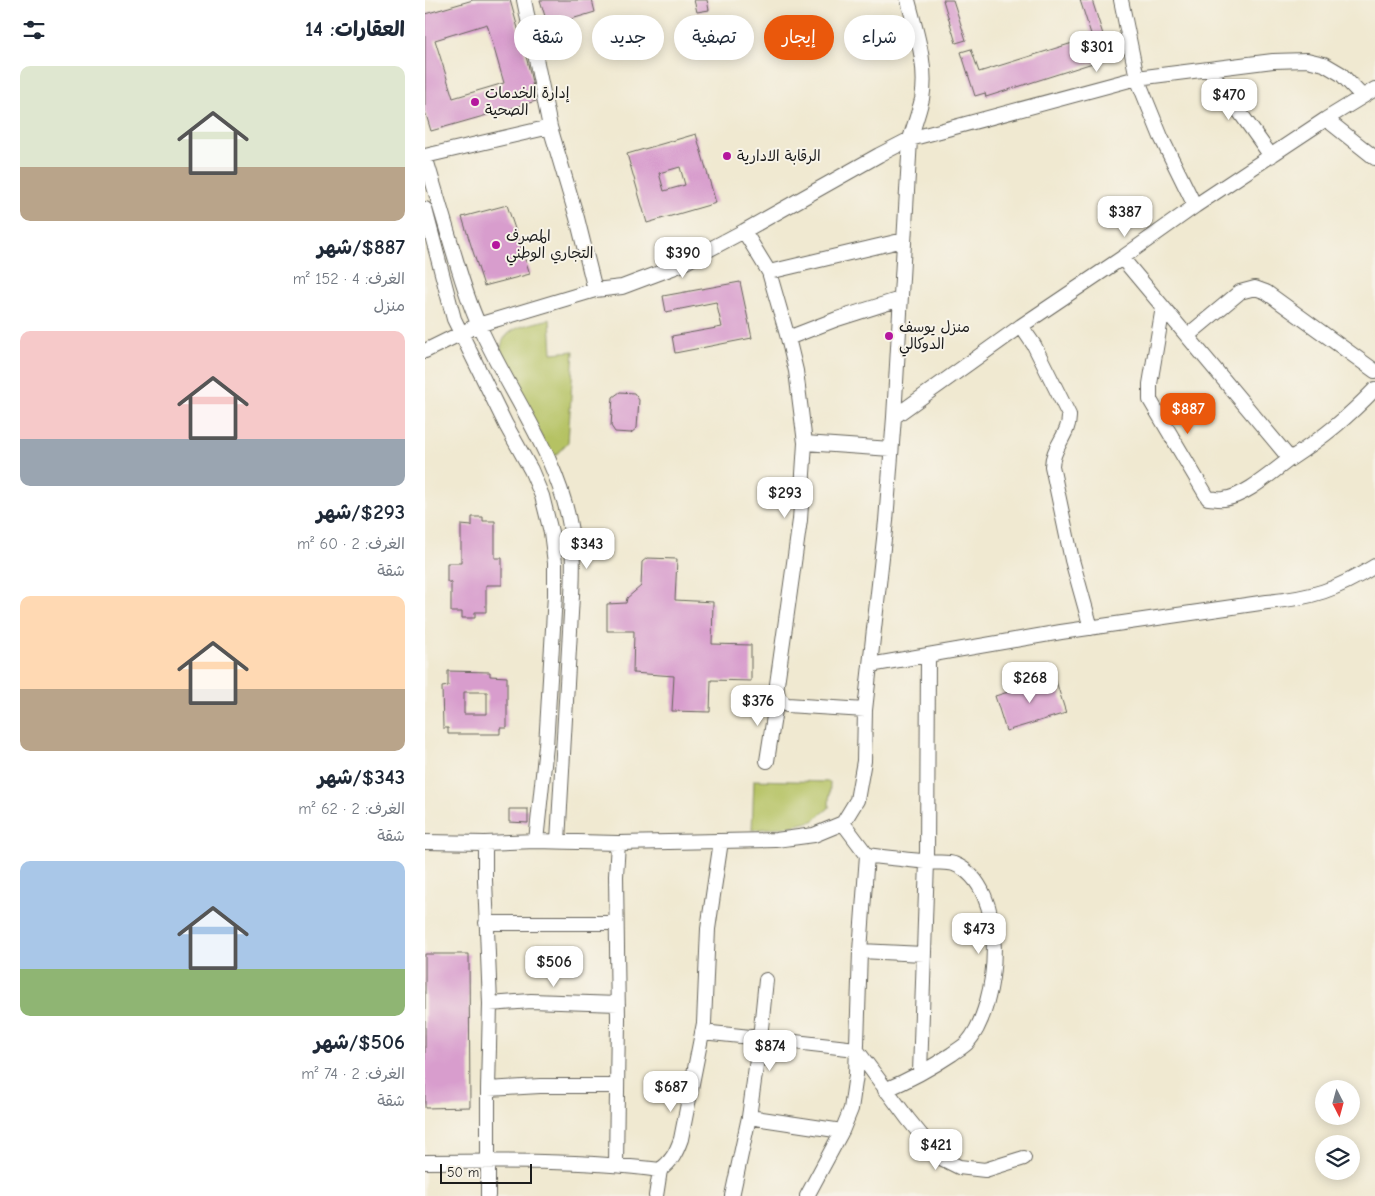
<!DOCTYPE html>
<html lang="ar">
<head>
<meta charset="utf-8">
<style>
  :root { --surface:#fff; --page:#f2f2f3; --text:#1f2937; --muted:#747a83; --accent:#ea580c }
  body { margin:0; font-family:"Comic Neue","Playpen Sans Arabic",sans-serif; background:var(--page); color:var(--text); direction:rtl; height:100vh; display:flex; flex-direction:column; font-size:19px; white-space:nowrap }
  * { box-sizing:border-box; margin:0 }
  p { font-size:16px; color:var(--muted) }
  .icon { flex:none; width:28px; height:28px; fill:none; stroke:currentColor; stroke-width:2; stroke-linecap:round; stroke-linejoin:round }
  .map { position:relative; flex:1; overflow:hidden; direction:ltr }
  .sheet { display:flex; flex-direction:column; background:var(--surface); width:425px }
  .sheet>* { flex:none }
  .guide { position:absolute; left:15px; top:15px; width:475px; height:45px; direction:rtl; display:flex; gap:10px }
  .needle { width:32px; rotate:174deg }
  .tools { position:absolute; left:890px; top:1080px; display:grid; gap:10px }
  .tools a { display:grid; place-items:center; width:45px; height:45px; border-radius:50%; background:var(--surface); box-shadow:0 2px 12px #0003; font-size:25px }
  .scale { position:absolute; left:15px; bottom:12px; width:92px; box-sizing:border-box; padding-left:5px; border:2px solid #1c1c1c; border-top:0; font-size:14px; line-height:18px; white-space:nowrap; color:#1c1c1c; -webkit-text-stroke:4px #f7f3e8; paint-order:stroke }
  .price { position:absolute; translate:-50% -42px; padding:0 11px; border-radius:10px; background:#fff; color:#222; font-size:16px; line-height:32px; filter:drop-shadow(0 1px 2px #0008) }
  .price::after { content:''; position:absolute; left:50%; top:30px; width:15px; height:11px; margin-left:-8px; background:inherit; clip-path:polygon(0 0,100% 0,50% 100%) }
  .price.on { background:var(--accent); color:#fff }
  ul { padding:0; list-style:none }
  li { display:grid; align-content:center; gap:10px; height:265px; padding:0 20px }
  li span { display:grid; place-items:center; height:155px; border-radius:10px; color:#555 }
  li>.icon { margin-inline-start:auto }
  span .icon { width:90px; height:90px; fill:#fffc; stroke-width:1 }
  li b { font-size:21px }
  h2 { display:flex; justify-content:space-between; align-items:center; height:60px; padding:0 20px; font-size:21px }
  .tag { padding:0 18px; border-radius:22px; background:var(--surface); box-shadow:0 2px 12px #0003; font-size:18px; line-height:45px }
  .tag.on { background:var(--accent); color:#fff }
  main { display:flex; flex:1; min-height:0 }
  .map>svg:first-child { display:block }
  .green { fill:#b5c264; stroke:#686f40 }
  .building { fill:#d89dcd; fill-rule:evenodd }
  .lines { fill:none; stroke-linecap:round; stroke-linejoin:round }
  .minor-casing { stroke:#66645b; stroke-width:16 }
  .minor { stroke:#fff; stroke-width:14 }
  .poi-dot { fill:#b5179e; stroke:#f7f3e8; stroke-width:2 }
  .labels { text-anchor:middle; dominant-baseline:central; stroke-width:4; stroke-linejoin:round; paint-order:stroke }
  .poi-label { font-size:15px; fill:#1c1c1c; stroke:#f7f3e8; text-anchor:start }
</style>
</head>
<body>
<main>
<div class="map">
<svg width="950" height="1196" viewBox="0 0 950 1196">
  <rect width="100%" height="100%" fill="#f7f3e8"/>
  <filter id="ink" filterUnits="userSpaceOnUse"><feTurbulence type="fractalNoise" baseFrequency=".02" numOctaves="2"/><feDisplacementMap in="SourceGraphic" scale="10" xChannelSelector="R" yChannelSelector="G"/><feConvolveMatrix kernelMatrix="1 2 1 2 8 2 1 2 1" color-interpolation-filters="sRGB"/></filter>
  <filter id="wash" filterUnits="userSpaceOnUse"><feTurbulence type="fractalNoise" baseFrequency=".0096" numOctaves="4" result="noise"/><feDisplacementMap in="SourceGraphic" scale="20" xChannelSelector="R" yChannelSelector="G"/><feGaussianBlur stdDeviation="1.12" result="paint"/><feColorMatrix in="noise" values="0 0 0 0 0 0 0 0 0 0 0 0 0 0 0 0 0 1.4 0 .05"/><feComposite in="paint" operator="in"/></filter>
  <g filter="url(#wash)">
    <rect width="100%" height="100%" fill="#f0e9d1"/>
    <path class="green" d="M125,319L127,353L149,351L143,442L130,456L127,457L79,365C78,360 76,354 76,349C77,326 108,324 125,319Z
      M329,780L405,782L404,808L388,821L367,826L327,830Z"/>
    <g id="blocks">
      <path class="building" d="M48,0H85L103,64L111,101L6,131L0,111V14ZM62,24L79,83L28,98L10,40Z
        M115,0H167L170,12L123,26Z
        M269,0H282L284,10L272,12Z
        M518,0H528L541,40L531,43Z
        M655,0H667L681,44L670,47L674,61L561,97L560,93L550,96L536,52L546,49L554,72L667,37Z
        M271,134L291,203L222,223L202,154ZM255,167L260,185L239,191L234,173Z
        M82,205L105,274L59,286L37,217Z
        M315,282L327,338L250,353L247,336L297,327L291,302L241,312L238,296Z
        M195,392L209,393L214,400L212,428L206,433L190,432L186,426L188,397Z
        M47,517H58V521H70V558H77V585H61V612H50V618H37V612H26V582H22V563H36V525L47,526Z
        M222,558L252,559L250,600L288,602L287,644L326,645V681L286,680L285,712L247,711L249,676L208,673L209,631H182V604L201,603L202,598L216,586L217,562Z
        M23,671L65,672V676L82,677V728H75V734H23V728H18L17,687L23,686ZM39,692H62V714H39Z
        M630,678L641,713L581,731L570,696Z
        M84,809H103V823L84,822Z
        M0,954H44L45,1107L0,1108Z"/>
    </g>
  </g>
  <g filter="url(#ink)">
    <use href="#blocks" fill-opacity="0" stroke="#66645b" stroke-width="1"/>
    <g class="lines">
      <g class="minor-casing">
        <path id="minor" d="M99,0L125,127
          M696,0L712,78L848,61L882,60L899,64L916,74L937,96
          M784,69L846,156
          M901,119L950,158
          M0,156C9,187 18,217 27,247C35,273 42,299 53,323C83,392 134,455 146,531C149,552 148,574 147,596L133,841
          M0,156L125,127L152,218L170,290
          M0,209L29,319L81,425L106,470L117,496L126,532L130,563V595L121,746L111,841
          M319,231L344,272L363,338L371,371L380,443L375,520L352,684C351,695 353,700 362,705L440,710
          M697,258L865,459C899,437 922,418 950,389
          M344,272L479,240
          M738,307L725,384V400L783,498C788,498 794,500 799,499C821,496 847,472 865,459
          M596,326L609,345L644,415C645,434 627,447 627,466L647,560L666,628
          M762,336L815,292L830,288L841,292L950,371
          M363,338L412,319L475,299
          M0,351L53,325L170,290L197,287L253,266L319,231L454,155L485,139L712,78L736,137L770,206
          M469,417L596,326L697,258L770,206L901,119L950,89
          M380,443L466,449
          M445,665L636,632L842,602C887,598 911,590 950,566
          M342,761L352,697
          M0,842L60,843L111,841L193,843L351,840L389,835L418,823L432,800L439,761L440,710L461,521L469,417L485,139C489,126 494,112 497,99C503,66 491,32 483,0
          M60,843V880L65,1004L63,1089V1196
          M442,855C463,858 485,860 506,862C513,863 523,862 529,864C585,886 575,1006 542,1043C538,1047 532,1050 527,1054C506,1068 484,1080 460,1090
          M61,923H191
          M435,951L499,954
          M341,980L335,1038L431,1049L483,1119L514,1157L534,1167L560,1170L599,1158
          M65,1004L106,1001L193,1004
          M277,1032L335,1038L324,1117L417,1131
          M495,1073L502,861L503,655
          M63,1089L115,1086H191
          M0,1162C78,1161 157,1160 235,1170C247,1161 251,1153 256,1139L279,1023L283,929L296,841
          M191,1164L193,1019L191,876L193,843
          M231,1196L235,1170
          M307,1196L324,1117
          M382,1196L417,1131L426,1109L431,1075L435,951L442,855L418,823"/>
      </g>
      <use href="#minor" class="minor"/>
    </g>
  </g>
  <g class="poi-dot">
    <circle cx="50" cy="102" r="5"/>
    <circle cx="302" cy="156" r="5"/>
    <circle cx="71" cy="245" r="5"/>
    <circle cx="464" cy="336" r="5"/>
  </g>
  <g class="labels">
    <g class="poi-label">
      <text x="60" y="93">إدارة الخدمات<tspan x="60" dy="17">الصحية</tspan></text>
      <text x="312" y="156">الرقابة الادارية</text>
      <text x="81" y="236">المصرف<tspan x="81" dy="17">التجاري الوطني</tspan></text>
      <text x="474" y="327">منزل يوسف<tspan x="474" dy="17">الدوكالي</tspan></text>
    </g>
  </g>
</svg>
<div class="tools">
<a><svg class="needle" viewBox="-14 -14 28 28"><path d="M0-13l5 13h-10z" fill="#e53935"/><path d="M0 13l5-13h-10z" fill="#747a83"/></svg></a>
<a><svg class="icon" aria-label="layers" viewBox="0 0 24 24"><path d="M12 4l9 5-9 5-9-5zM3 14l9 5 9-5"/></svg></a>
</div>
<div class="scale">50 m</div>
<b class="price" style="left:672px;top:73px">$301</b>
<b class="price" style="left:804px;top:121px">$470</b>
<b class="price" style="left:700px;top:238px">$387</b>
<b class="price" style="left:258px;top:279px">$390</b>
<b class="price on" style="left:763px;top:435px">$887</b>
<b class="price" style="left:360px;top:519px">$293</b>
<b class="price" style="left:162px;top:570px">$343</b>
<b class="price" style="left:605px;top:704px">$268</b>
<b class="price" style="left:333px;top:727px">$376</b>
<b class="price" style="left:554px;top:955px">$473</b>
<b class="price" style="left:129px;top:988px">$506</b>
<b class="price" style="left:345px;top:1072px">$874</b>
<b class="price" style="left:246px;top:1113px">$687</b>
<b class="price" style="left:511px;top:1171px">$421</b>
<div class="guide">
<a class="tag">شراء</a>
<a class="tag on">إيجار</a>
<a class="tag">تصفية</a>
<a class="tag">جديد</a>
<a class="tag">شقة</a>
</div>
</div>
<section class="sheet">
<h2>العقارات: 14<svg class="icon" aria-label="filters" viewBox="0 0 24 24"><path d="M4 7h16M4 17h16"/><circle cx="9" cy="7" r="2"/><circle cx="15" cy="17" r="2"/></svg></h2>
<ul>
<li><span style="background:linear-gradient(#dfe7d0 65%,#b9a48a 0)"><svg class="icon" aria-label="home" viewBox="0 0 24 24"><path d="M3 11l9-7 9 7M6 9v11h12V9"/></svg></span><div><b>$887/شهر</b><p>الغرف: 4 · 152 m²</p><p>منزل</p></div></li>
<li><span style="background:linear-gradient(#f6c9c9 70%,#9aa5b1 0)"><svg class="icon" aria-label="home" viewBox="0 0 24 24"><path d="M3 11l9-7 9 7M6 9v11h12V9"/></svg></span><div><b>$293/شهر</b><p>الغرف: 2 · 60 m²</p><p>شقة</p></div></li>
<li><span style="background:linear-gradient(#ffd9b3 60%,#b9a48a 0)"><svg class="icon" aria-label="home" viewBox="0 0 24 24"><path d="M3 11l9-7 9 7M6 9v11h12V9"/></svg></span><div><b>$343/شهر</b><p>الغرف: 2 · 62 m²</p><p>شقة</p></div></li>
<li><span style="background:linear-gradient(#a9c7e8 70%,#8fb573 0)"><svg class="icon" aria-label="home" viewBox="0 0 24 24"><path d="M3 11l9-7 9 7M6 9v11h12V9"/></svg></span><div><b>$506/شهر</b><p>الغرف: 2 · 74 m²</p><p>شقة</p></div></li>
</ul>
</section>
</main>
</body>
</html>
